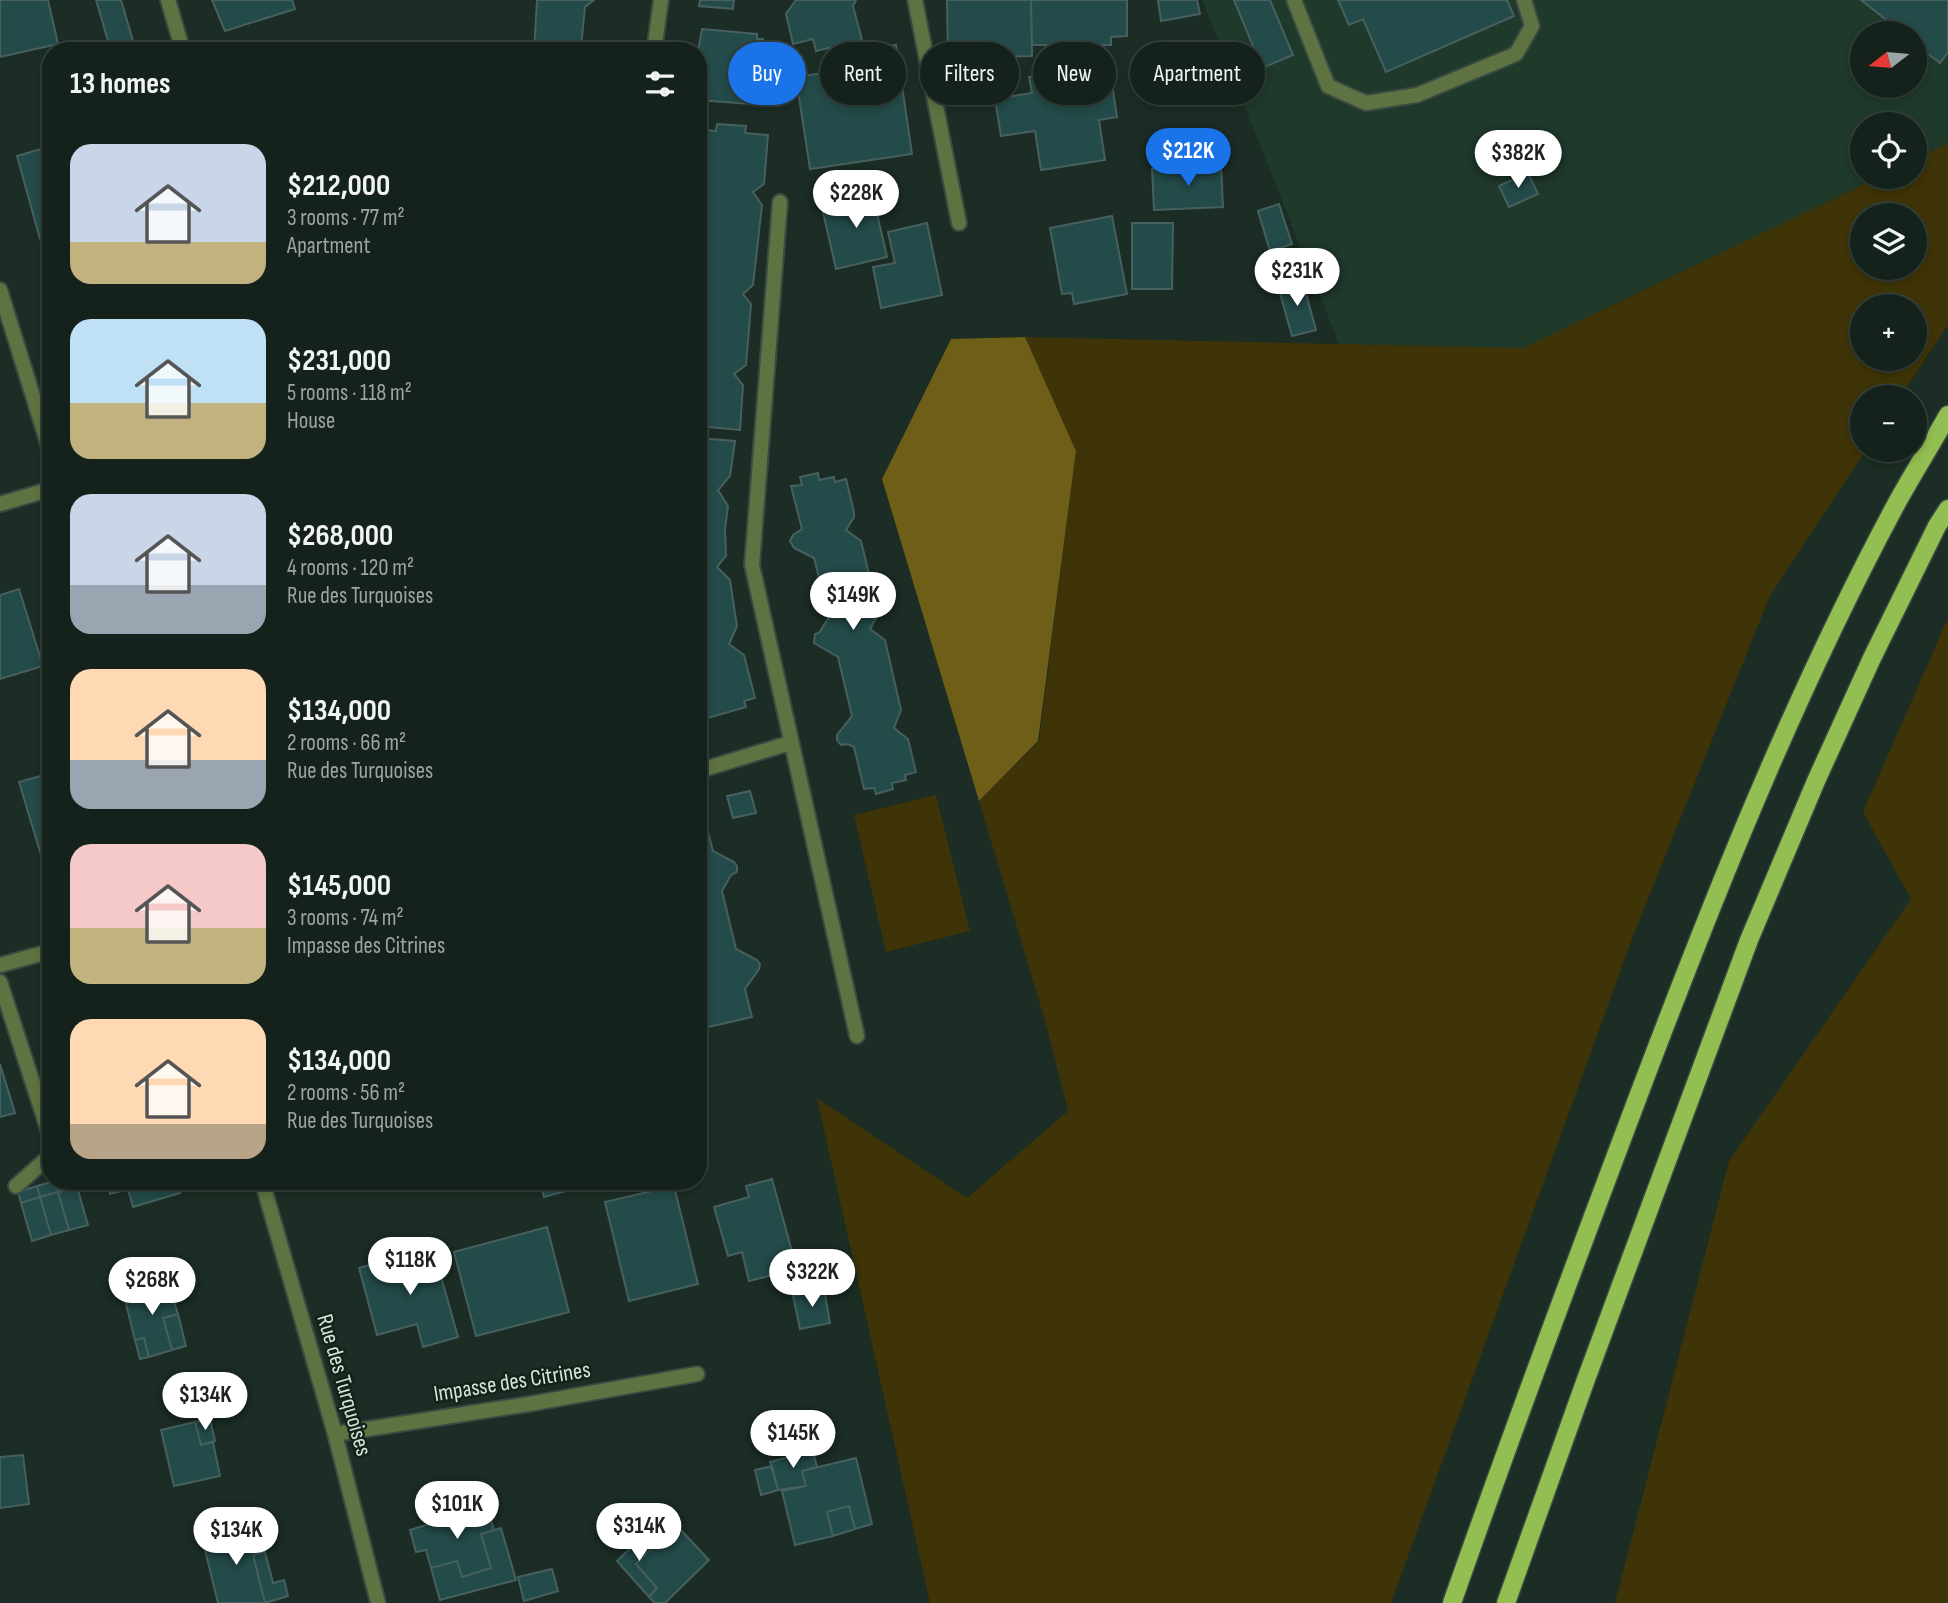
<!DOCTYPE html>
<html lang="en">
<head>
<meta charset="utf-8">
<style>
  :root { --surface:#14221b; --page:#1d2a24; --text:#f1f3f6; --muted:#9da4a3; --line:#333f3a; --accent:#1a73e8 }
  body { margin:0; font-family:"Sofia Sans Condensed",sans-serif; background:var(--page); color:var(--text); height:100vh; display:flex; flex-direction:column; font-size:26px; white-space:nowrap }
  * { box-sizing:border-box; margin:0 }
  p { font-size:23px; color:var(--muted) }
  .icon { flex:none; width:38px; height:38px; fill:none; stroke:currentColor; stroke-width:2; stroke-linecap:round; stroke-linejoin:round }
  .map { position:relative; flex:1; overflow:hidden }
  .panel { position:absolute; left:42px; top:42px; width:665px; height:1148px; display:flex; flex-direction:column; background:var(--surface); border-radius:28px; box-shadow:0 4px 10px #0003,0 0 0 2px var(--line) }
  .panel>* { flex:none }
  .banner { position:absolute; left:728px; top:42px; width:665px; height:63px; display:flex; gap:14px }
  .needle { width:46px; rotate:254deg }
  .buttons { position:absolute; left:1850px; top:21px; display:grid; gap:14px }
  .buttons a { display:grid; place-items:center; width:77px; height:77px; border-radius:50%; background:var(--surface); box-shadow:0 4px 10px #0003,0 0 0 2px var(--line); font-size:35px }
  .price { position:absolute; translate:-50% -60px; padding:0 16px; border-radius:24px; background:#fff; color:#222; font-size:23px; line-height:46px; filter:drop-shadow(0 2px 4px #0008) }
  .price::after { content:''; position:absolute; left:50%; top:42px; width:21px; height:16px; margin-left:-10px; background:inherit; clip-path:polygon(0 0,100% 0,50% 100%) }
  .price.active { background:var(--accent); color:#fff }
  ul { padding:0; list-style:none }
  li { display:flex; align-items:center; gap:21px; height:175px; padding:0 28px }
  li span { display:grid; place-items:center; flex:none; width:196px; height:140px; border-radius:21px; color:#555 }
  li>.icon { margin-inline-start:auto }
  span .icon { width:84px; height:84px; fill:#fffc; stroke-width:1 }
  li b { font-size:30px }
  h2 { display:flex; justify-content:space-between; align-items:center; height:84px; padding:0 28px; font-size:30px }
  .chip { padding:0 24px; border-radius:32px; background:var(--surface); box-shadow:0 4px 10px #0003,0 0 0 2px var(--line); font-size:24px; line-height:63px }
  .chip.active { background:var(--accent); color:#fff }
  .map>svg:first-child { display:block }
  .built { fill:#1f392b; fill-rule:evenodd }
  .green { fill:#3e3407; fill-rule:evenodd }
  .forest { fill:#6e5e17 }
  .building { fill:#234b49; stroke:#47605f; stroke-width:2 }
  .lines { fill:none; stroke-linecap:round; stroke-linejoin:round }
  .service-casing { stroke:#394a42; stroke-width:18 }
  .minor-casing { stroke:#394a42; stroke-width:18 }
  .primary-casing { stroke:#394a42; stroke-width:21 }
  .service { stroke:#5e7341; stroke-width:14 }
  .minor { stroke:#5e7341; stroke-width:14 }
  .primary { stroke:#93be51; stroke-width:18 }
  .labels { text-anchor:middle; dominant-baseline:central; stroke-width:5; stroke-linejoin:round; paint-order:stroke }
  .street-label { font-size:23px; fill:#d8e3dd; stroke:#12231a }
</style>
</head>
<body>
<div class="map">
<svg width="1948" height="1603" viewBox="0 0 1948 1603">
  <rect width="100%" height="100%" fill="#1b2d24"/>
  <path class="built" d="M1202,0H1948V143L1915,159L1914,124H1862V177H1879L1523,348L1339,344ZM1862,33H1914V86H1862Z"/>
  <path class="green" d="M1948,143V325L1900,397H1862V450H1866L1770,596L1633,936L1391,1603H930L817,1098L967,1198L1068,1111L1046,1024L979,801L1039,741L1076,452L1025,337L1523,348L1879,177H1914L1915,159ZM1862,215H1914V268H1862ZM1862,306H1914V359H1862Z
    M1948,618V1603H1615L1729,1161L1911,899L1863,812Z
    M936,795L970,931L886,952L854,815Z"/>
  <path class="forest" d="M1025,337L1076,451L1038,741L979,801L882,479L951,339Z"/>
  <path class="building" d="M0,0H48L58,44L0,57Z
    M96,0H121L136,51H111Z
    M212,0H292L295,9L225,31Z
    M537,0H594L585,7L581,47L584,51H534Z
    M700,0H734L733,9L699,6Z
    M796,0H856L853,6L862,40L816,51L813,39L793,44L786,14Z
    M947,0H1031L1032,56L948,58Z
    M1031,0H1127V36L1111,37V45H1032Z
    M1158,0H1197L1200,14L1161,21Z
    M1234,0H1270L1293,55L1262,68Z
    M1338,0H1507L1514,16L1386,72L1363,19L1349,25Z
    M1861,0H1948V52L1940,63L1914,43V33H1903Z
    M702,29L757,34V39H763L777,106L698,100V52Z
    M896,45L912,154L810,169L796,77L863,67L861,50Z
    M1109,64L1117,117L1099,120L1105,160L1041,170L1035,131L1001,136L995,99L1032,93L1029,77Z
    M717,124L746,126L745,133L768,135L764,184L753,192L762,205L753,285L743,294L751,304L746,365L734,374L743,385L740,430L698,426V265L702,212L698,207V172L703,168L706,130L716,131Z
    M51,146V236L40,239L17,156Z
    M1221,166L1223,207L1154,210L1152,169Z
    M1528,173L1538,194L1509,207L1499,186Z
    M870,183L887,257L836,269L823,212L853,205L849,188Z
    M1279,204L1292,244L1270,251L1258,211Z
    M1112,216L1127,294L1074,304L1072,293L1062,294L1050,228Z
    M927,223L942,295L881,308L873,267L895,263L888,232Z
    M1132,223H1173L1172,289H1132Z
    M1302,279L1316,330L1292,336L1278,286Z
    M698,438L735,441L730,476L718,490L728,506L725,529L726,556L717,567L730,580L737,626L729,644L744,655L755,698L744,701L746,707L704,719L698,696Z
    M818,473L819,480L834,477L835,482L846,479L854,512V517L846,530L861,541L878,611L877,616L870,629L885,640L901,710L894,728L908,739L916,772L905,775L906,780L892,783L893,789L876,794L874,788L864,789L854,747L848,744L841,745L837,740V735L852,716L838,657L814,643L815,634L819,633L829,617L814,558L794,548L790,541L793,535L802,529L791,486L802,485L800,477Z
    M19,589L43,666L0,679V595Z
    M51,773V853L41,855L19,782Z
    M750,791L756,813L733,818L727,796Z
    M708,832L713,851L734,862L737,866V872L731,875L722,891L736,949L757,960L760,964L759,969L745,989L752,1017L704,1028L698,1004V986L703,977L698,974V835Z
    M0,1064L15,1113L0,1117Z
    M772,1179L793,1255L784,1257L788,1271L749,1281L742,1252L728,1256L714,1207L749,1197L746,1186Z
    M55,1181L58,1192L40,1197L37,1186Z
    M55,1181H75L77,1187L58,1192Z
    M107,1181H176L180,1193L133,1207L128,1189L110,1194Z
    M540,1181H566L569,1190L544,1197Z
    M37,1186L40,1197L21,1203L18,1192Z
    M674,1186L698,1284L629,1301L605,1202Z
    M77,1187L88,1225L69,1230L58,1192Z
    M58,1192L69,1230L51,1235L40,1197Z
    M40,1197L51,1235L32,1241L21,1203Z
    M547,1227L569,1312L476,1336L454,1252Z
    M433,1248L458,1337L423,1347L417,1324L377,1335L359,1268Z
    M168,1283L178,1314L163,1318L172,1350L149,1357L144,1338L135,1340L124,1296Z
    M824,1289L830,1323L800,1329L793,1296Z
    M178,1314L186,1346L172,1350L163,1318Z
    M144,1338L149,1357L140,1359L135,1340Z
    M210,1419L215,1441L201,1445L195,1422Z
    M195,1422L201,1445L213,1442L220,1476L174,1486L161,1430Z
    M813,1451L817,1467L802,1471L806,1486L778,1490L770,1462Z
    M23,1455L29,1504L0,1508V1457Z
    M856,1458L872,1524L855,1529L849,1506L827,1512L833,1536L795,1545L782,1491L806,1486L802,1471Z
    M772,1466L778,1490L761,1495L755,1470Z
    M487,1506L494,1530L481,1534L491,1568L462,1577L457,1561L431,1568L426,1550L416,1552L410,1530Z
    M849,1506L855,1529L833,1536L827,1512Z
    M666,1514L709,1560L665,1603H655L649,1597L657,1588L636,1564L656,1544L646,1533Z
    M259,1528L265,1552L253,1555L265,1603H218L203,1542Z
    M501,1528L516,1580L440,1600L431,1568L457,1561L462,1577L491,1568L481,1534Z
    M646,1533L656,1544L636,1564L657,1588L649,1597L617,1561Z
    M265,1552L273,1583L284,1580L288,1596L265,1603L253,1555Z
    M552,1569L558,1591L524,1601L518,1577Z"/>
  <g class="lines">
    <g class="service-casing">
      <path id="service" d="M1294,0L1328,86L1366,103L1417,95L1516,54L1532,26L1524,0
        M654,51L661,0
        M780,202L752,565L857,1036
        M698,771L790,743
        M0,982L51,1139
        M16,1186L51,1155"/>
    </g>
    <g class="minor-casing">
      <path id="minor" d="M168,0L183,51
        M915,0L959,223
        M0,290L51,454
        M0,504L51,489
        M0,965L51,951
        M262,1181L335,1434L378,1603
        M335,1434L529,1404L697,1374"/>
    </g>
    <g class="primary-casing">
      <path id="primary" d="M1452,1603C1510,1438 1571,1274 1633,1110C1710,906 1790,703 1893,510C1910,478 1930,447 1948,415
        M1506,1603L1585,1382L1749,940L1816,781L1872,658L1937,526L1948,509"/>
    </g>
    <use href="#service" class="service"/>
    <use href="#minor" class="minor"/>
    <use href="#primary" class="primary"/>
  </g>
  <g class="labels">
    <g class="street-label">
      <text transform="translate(512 1382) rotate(-9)">Impasse des Citrines</text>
      <text transform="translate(344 1385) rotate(74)">Rue des Turquoises</text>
    </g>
  </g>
</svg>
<div class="buttons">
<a><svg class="needle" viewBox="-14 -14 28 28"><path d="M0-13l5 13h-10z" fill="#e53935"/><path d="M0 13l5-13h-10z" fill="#9da4a3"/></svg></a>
<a><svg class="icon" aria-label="locate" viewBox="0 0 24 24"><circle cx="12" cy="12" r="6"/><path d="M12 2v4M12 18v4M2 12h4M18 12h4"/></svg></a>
<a><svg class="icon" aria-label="layers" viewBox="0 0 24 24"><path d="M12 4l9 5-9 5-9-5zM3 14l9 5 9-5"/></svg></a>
<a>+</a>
<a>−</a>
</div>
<b class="price active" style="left:1188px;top:188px">$212K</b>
<b class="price" style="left:1518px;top:190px">$382K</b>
<b class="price" style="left:856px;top:230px">$228K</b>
<b class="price" style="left:1297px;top:308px">$231K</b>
<b class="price" style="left:853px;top:632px">$149K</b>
<b class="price" style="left:410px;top:1297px">$118K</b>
<b class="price" style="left:812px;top:1309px">$322K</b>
<b class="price" style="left:152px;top:1317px">$268K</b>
<b class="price" style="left:205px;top:1432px">$134K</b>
<b class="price" style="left:793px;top:1470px">$145K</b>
<b class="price" style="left:457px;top:1541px">$101K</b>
<b class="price" style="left:639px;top:1563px">$314K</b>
<b class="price" style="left:236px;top:1567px">$134K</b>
<div class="banner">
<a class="chip active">Buy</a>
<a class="chip">Rent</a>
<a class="chip">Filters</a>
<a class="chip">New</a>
<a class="chip">Apartment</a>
</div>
<section class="panel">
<h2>13 homes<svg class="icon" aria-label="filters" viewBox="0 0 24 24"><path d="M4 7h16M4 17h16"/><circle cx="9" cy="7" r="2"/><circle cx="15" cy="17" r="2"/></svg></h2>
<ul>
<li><span style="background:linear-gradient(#c9d6e8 70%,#c2b280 0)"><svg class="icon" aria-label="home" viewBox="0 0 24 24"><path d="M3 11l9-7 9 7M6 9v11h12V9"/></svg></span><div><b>$212,000</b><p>3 rooms · 77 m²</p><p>Apartment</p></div></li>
<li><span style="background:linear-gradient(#bfe0f5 60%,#c2b280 0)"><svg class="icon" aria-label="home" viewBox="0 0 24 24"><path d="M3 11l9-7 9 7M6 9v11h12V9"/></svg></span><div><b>$231,000</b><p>5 rooms · 118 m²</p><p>House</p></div></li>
<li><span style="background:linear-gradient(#c9d6e8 65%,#9aa5b1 0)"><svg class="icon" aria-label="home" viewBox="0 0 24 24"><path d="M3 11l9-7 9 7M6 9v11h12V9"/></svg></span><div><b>$268,000</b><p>4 rooms · 120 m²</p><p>Rue des Turquoises</p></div></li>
<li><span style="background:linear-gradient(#ffd9b3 65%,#9aa5b1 0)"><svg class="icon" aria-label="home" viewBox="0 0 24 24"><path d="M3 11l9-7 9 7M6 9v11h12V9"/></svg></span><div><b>$134,000</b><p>2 rooms · 66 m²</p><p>Rue des Turquoises</p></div></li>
<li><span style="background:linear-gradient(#f6c9c9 60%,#c2b280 0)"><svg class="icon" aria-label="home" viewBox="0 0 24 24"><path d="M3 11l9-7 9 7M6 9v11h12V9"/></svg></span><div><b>$145,000</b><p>3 rooms · 74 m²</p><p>Impasse des Citrines</p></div></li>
<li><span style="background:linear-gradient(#ffd9b3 75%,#b9a48a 0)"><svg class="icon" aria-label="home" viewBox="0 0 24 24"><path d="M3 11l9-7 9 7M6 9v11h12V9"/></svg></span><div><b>$134,000</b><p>2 rooms · 56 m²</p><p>Rue des Turquoises</p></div></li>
</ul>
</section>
</div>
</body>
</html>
